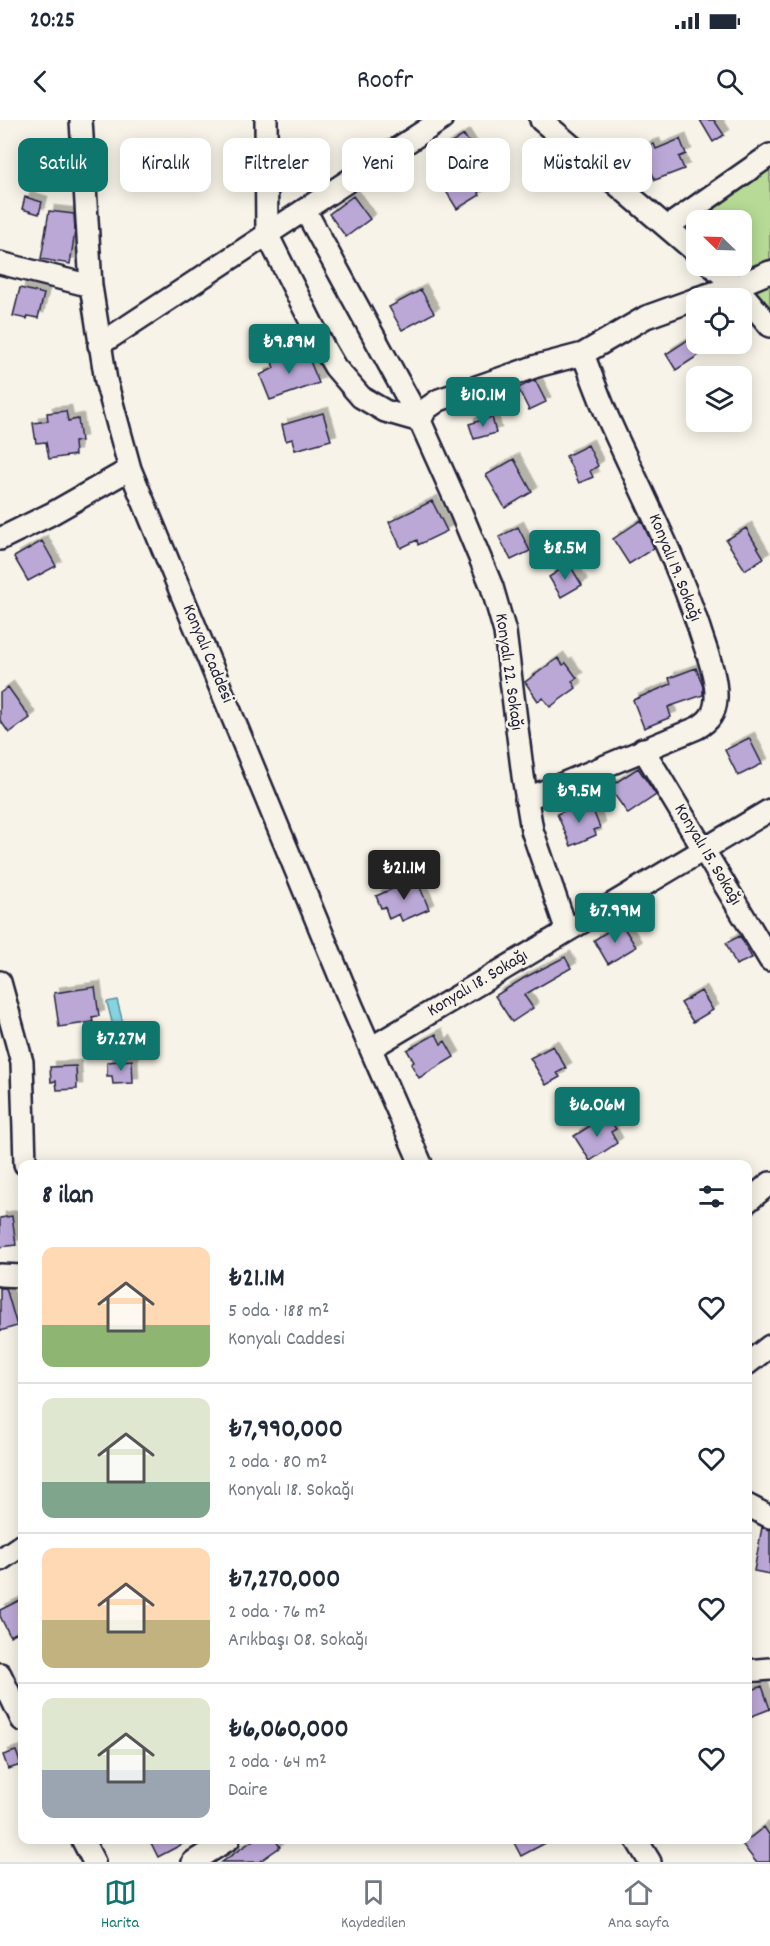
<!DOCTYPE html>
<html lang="tr">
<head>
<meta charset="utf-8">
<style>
  :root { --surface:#fff; --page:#f2f2f3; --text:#1f2937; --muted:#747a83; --line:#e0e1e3; --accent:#0f766e }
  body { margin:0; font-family:Dekko,sans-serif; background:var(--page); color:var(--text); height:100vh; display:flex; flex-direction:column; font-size:22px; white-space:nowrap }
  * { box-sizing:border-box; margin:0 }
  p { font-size:20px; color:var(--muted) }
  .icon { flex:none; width:33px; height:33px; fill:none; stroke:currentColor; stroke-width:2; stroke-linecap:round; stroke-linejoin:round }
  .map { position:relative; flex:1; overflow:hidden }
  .panel { position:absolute; left:18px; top:1040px; width:734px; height:684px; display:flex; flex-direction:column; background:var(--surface); border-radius:12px; box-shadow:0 3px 15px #0003 }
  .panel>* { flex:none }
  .hud { position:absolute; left:18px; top:18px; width:735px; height:54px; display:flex; gap:12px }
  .needle { width:39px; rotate:293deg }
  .controls { position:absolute; left:686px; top:90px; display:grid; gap:12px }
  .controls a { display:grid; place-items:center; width:66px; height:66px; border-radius:12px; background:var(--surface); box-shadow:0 3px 15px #0003; font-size:30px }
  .price { position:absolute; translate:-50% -51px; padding:0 14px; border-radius:6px; background:var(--accent); color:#fff; font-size:20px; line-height:39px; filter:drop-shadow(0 2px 3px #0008) }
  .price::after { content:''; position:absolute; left:50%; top:36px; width:18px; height:14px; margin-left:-9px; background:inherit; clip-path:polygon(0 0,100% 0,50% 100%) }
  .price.active { background:#222; color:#fff }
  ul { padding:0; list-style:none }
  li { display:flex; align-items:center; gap:18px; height:150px; padding:0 24px }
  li+li { border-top:2px solid var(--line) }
  li span { display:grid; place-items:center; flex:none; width:168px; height:120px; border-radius:12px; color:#555 }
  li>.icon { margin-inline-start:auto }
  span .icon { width:72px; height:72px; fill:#fffc; stroke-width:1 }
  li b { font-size:26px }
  h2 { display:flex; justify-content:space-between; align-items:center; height:72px; padding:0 24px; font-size:26px }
  .tag { padding:0 21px; border-radius:12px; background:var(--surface); box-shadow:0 3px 15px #0003; font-size:21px; line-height:54px }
  .tag.active { background:var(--accent); color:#fff }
  .status { display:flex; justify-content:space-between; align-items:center; height:42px; padding:0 30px; background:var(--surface); direction:ltr }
  .status svg { height:16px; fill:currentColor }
  header { display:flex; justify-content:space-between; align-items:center; height:78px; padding:0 24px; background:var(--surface); font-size:27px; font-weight:600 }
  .menu { display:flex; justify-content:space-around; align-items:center; height:84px; border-top:2px solid var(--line); background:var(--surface); font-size:16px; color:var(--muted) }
  .menu a { display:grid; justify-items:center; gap:3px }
  .menu .active { color:var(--accent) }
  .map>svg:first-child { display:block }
  .green { fill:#b7db96; stroke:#6c7e68; stroke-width:1.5 }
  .water { fill:#85d5e0; stroke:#5d8d9e; stroke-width:1.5 }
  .building { fill:#bca8d7; stroke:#22223b; stroke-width:1.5; filter:url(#shadow) }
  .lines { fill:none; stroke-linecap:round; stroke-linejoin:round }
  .minor-casing { stroke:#22223b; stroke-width:26 }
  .minor { stroke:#f7f3e8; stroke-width:21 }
  .labels { text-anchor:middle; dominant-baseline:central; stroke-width:5; stroke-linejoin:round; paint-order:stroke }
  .street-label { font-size:18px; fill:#22223b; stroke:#f7f3e8 }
</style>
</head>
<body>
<div class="status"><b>20:25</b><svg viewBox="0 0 49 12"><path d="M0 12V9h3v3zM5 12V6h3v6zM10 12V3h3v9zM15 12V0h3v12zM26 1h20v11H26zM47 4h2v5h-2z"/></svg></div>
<header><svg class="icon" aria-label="back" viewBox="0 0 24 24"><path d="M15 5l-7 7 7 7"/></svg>Roofr<svg class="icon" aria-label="search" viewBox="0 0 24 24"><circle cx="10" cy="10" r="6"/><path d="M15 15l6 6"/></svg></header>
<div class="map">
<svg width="770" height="1742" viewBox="0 0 770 1742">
  <defs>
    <filter id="shadow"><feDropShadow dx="5.5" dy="-5.5" stdDeviation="0" flood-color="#0004"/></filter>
  </defs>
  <rect width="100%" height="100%" fill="#f7f3e8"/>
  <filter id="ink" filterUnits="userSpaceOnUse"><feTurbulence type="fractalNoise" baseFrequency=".0167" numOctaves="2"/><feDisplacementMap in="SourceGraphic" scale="12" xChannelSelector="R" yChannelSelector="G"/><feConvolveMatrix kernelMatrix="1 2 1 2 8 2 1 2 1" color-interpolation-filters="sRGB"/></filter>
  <g filter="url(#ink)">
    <path class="green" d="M770,44V139L737,151L732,146H741V100H696V109L685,98Z
      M770,161V189L754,169Z"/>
    <path class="water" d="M54,42L55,48L28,51L27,44Z
      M117,880L124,907L114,910L107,882Z"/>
    <path class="building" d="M700,0H714L724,15L713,22Z
      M464,15L479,39L464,48L480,75L457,89L444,68L449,64L431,36Z
      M680,19L686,34L679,37L684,49L655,60L642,28L654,24L656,29Z
      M353,76L370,99L346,117L329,94Z
      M25,77L42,82L39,94L22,89Z
      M49,91L74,94L75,111L70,144L41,139Z
      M20,168L44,174L38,198L28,196L27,199L13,196Z
      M421,170L434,193L402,210L389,187Z
      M689,219L699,235L676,250L666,234Z
      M305,229L319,263L270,280L260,255L274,248L272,242Z
      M535,260L546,282L529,290L518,268Z
      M66,291L68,301L78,299L81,321L74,322L75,335L49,339L46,322L36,323L33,303L48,301L47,293Z
      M323,293L331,320L295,330L292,319L286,321L282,305Z
      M492,297L496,313L474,319L469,304Z
      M588,325L598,346L590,351L593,357L579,363L566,336Z
      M514,339L532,372L505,388L486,355Z
      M432,381L447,411L418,425L417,420L401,428L389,402Z
      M641,400L654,428L629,444L613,419Z
      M518,407L530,431L511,440L499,417Z
      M746,408L764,438L745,450L726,420Z
      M42,421L56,446L28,461L14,437Z
      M569,444L582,465L561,477L549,457Z
      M558,538L563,545L566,543L577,558L572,561L576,568L550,587L543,578L538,581L525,562Z
      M696,548L703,567V575L668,587L671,597L644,608L633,580L671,564L669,558Z
      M8,567L30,598L9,613L0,600V573Z
      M749,618L762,644L738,656L725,630Z
      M638,648L656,675L628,694L609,667Z
      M583,683L587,693L593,690L600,708L594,710L596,715L571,726L557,694Z
      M417,760L429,789L402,801L399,794L389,799L385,787L381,788L376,776L408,762L409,764Z
      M621,803L636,827L608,844L594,820Z
      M740,816L752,838L736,845L726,823Z
      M565,837L571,848L524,875L533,888L512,902L495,876L524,858Z
      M95,867L99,896L92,897L93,902L59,907L54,873Z
      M701,871L713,890L693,902L681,883Z
      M436,914L441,924L445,921L454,937L419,958L411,944L414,942L407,930Z
      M553,926L566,948L557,953L560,957L546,965L530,938Z
      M132,940L133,963L113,964L112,956H107V942Z
      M76,946L77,969L57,970L56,961L51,962L50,947Z
      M607,995L616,1009L611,1012L617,1023L590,1041L574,1016Z
      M12,1096L16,1125L0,1127V1098Z
      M0,1168H6L17,1206L0,1211Z
      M762,1407L770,1410V1454L754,1451Z
      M22,1479V1510L10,1516L0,1496V1490Z
      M762,1566L770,1589L747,1598V1572Z
      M16,1631L21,1645L8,1649L3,1635Z
      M764,1707L770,1716V1742H756L742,1724Z
      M149,1719H192L158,1737Z
      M255,1719H275L280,1727L259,1742H222Z
      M512,1719H553L521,1736Z"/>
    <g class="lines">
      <g class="minor-casing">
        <path id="minor" d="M81,0L91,166L106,261L130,349L352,886L421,1044
          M266,0L267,114L324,228L335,247L361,277L385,291L420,301
          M541,0L696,132
          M305,90L420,301L460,390L492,467L505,512L523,656L532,710L567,811
          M667,107L770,35
          M0,143L91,166
          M712,146L736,166L770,206
          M697,178L736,166L770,152
          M99,225L441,0
          M420,301L426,289L439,280L537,246L583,234L646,197L696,179
          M0,419L51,394L130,349
          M643,629L770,840
          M526,679L697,608C709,601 715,594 716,579C717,555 706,531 699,508C675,435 639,368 608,298C599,277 591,255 583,234
          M0,862L22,942L25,1044
          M371,928L770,690
          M747,1082L770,1063
          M0,1155L22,1156
          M747,1244L770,1226
          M747,1385L770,1397
          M0,1440L22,1425
          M747,1551L770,1549
          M0,1554L22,1600
          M82,1719L94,1742
          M636,1719L650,1742
          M193,1742L229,1719"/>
      </g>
      <use href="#minor" class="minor"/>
    </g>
  </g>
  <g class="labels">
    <g class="street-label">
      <text transform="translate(674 448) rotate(68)">Konyalı 19. Sokağı</text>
      <text transform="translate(207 534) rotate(67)">Konyalı Caddesi</text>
      <text transform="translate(508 552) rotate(82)">Konyalı 22. Sokağı</text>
      <text transform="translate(707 735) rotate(59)">Konyalı 15. Sokağı</text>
      <text transform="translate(478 864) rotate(-31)">Konyalı 18. Sokağı</text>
    </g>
  </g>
</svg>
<div class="controls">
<a><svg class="needle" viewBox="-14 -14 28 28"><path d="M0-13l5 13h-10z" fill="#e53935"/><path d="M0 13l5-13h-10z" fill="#747a83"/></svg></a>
<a><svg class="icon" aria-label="locate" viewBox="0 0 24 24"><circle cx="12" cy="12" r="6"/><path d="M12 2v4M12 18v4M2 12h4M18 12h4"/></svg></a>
<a><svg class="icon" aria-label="layers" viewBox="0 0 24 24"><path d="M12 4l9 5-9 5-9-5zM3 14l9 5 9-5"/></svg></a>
</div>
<b class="price" style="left:289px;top:255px">₺9.89M</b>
<b class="price" style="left:483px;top:308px">₺10.1M</b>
<b class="price" style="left:565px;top:461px">₺8.5M</b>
<b class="price" style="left:579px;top:704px">₺9.5M</b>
<b class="price active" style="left:404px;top:781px">₺21.1M</b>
<b class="price" style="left:615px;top:824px">₺7.99M</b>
<b class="price" style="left:121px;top:952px">₺7.27M</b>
<b class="price" style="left:597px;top:1018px">₺6.06M</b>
<div class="hud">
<a class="tag active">Satılık</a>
<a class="tag">Kiralık</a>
<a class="tag">Filtreler</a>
<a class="tag">Yeni</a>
<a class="tag">Daire</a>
<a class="tag">Müstakil ev</a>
</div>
<section class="panel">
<h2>8 ilan<svg class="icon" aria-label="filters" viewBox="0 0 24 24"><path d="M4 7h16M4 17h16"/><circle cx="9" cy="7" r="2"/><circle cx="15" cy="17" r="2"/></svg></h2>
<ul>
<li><span style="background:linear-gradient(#ffd9b3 65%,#8fb573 0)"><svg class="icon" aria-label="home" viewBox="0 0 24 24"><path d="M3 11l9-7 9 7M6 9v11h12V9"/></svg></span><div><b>₺21.1M</b><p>5 oda · 188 m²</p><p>Konyalı Caddesi</p></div><svg class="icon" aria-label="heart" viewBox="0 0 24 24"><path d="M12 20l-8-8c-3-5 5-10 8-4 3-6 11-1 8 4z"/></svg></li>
<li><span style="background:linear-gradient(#dfe7d0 70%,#7fa58c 0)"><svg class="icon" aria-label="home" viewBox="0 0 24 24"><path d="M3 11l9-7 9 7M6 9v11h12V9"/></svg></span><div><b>₺7,990,000</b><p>2 oda · 80 m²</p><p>Konyalı 18. Sokağı</p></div><svg class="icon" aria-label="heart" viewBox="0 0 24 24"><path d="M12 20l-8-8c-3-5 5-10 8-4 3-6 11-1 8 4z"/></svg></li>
<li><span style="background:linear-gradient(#ffd9b3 60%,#c2b280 0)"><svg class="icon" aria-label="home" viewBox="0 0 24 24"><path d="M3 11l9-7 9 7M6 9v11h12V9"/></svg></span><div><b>₺7,270,000</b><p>2 oda · 76 m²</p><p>Arıkbaşı 08. Sokağı</p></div><svg class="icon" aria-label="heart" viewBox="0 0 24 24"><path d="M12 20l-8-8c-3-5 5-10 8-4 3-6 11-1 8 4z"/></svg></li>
<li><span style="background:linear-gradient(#dfe7d0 60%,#9aa5b1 0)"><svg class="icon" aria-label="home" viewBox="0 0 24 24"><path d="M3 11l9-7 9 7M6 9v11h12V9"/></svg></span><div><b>₺6,060,000</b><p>2 oda · 64 m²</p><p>Daire</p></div><svg class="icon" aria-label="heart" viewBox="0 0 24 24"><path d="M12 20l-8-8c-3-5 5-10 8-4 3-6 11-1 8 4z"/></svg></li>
</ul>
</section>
</div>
<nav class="menu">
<a class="active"><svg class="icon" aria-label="map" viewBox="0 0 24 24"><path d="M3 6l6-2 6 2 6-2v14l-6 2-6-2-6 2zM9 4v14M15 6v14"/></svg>Harita</a>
<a><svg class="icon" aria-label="saved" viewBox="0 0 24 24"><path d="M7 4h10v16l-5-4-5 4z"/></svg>Kaydedilen</a>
<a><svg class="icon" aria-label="home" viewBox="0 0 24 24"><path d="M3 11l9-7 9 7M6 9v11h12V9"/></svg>Ana sayfa</a>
</nav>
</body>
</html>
